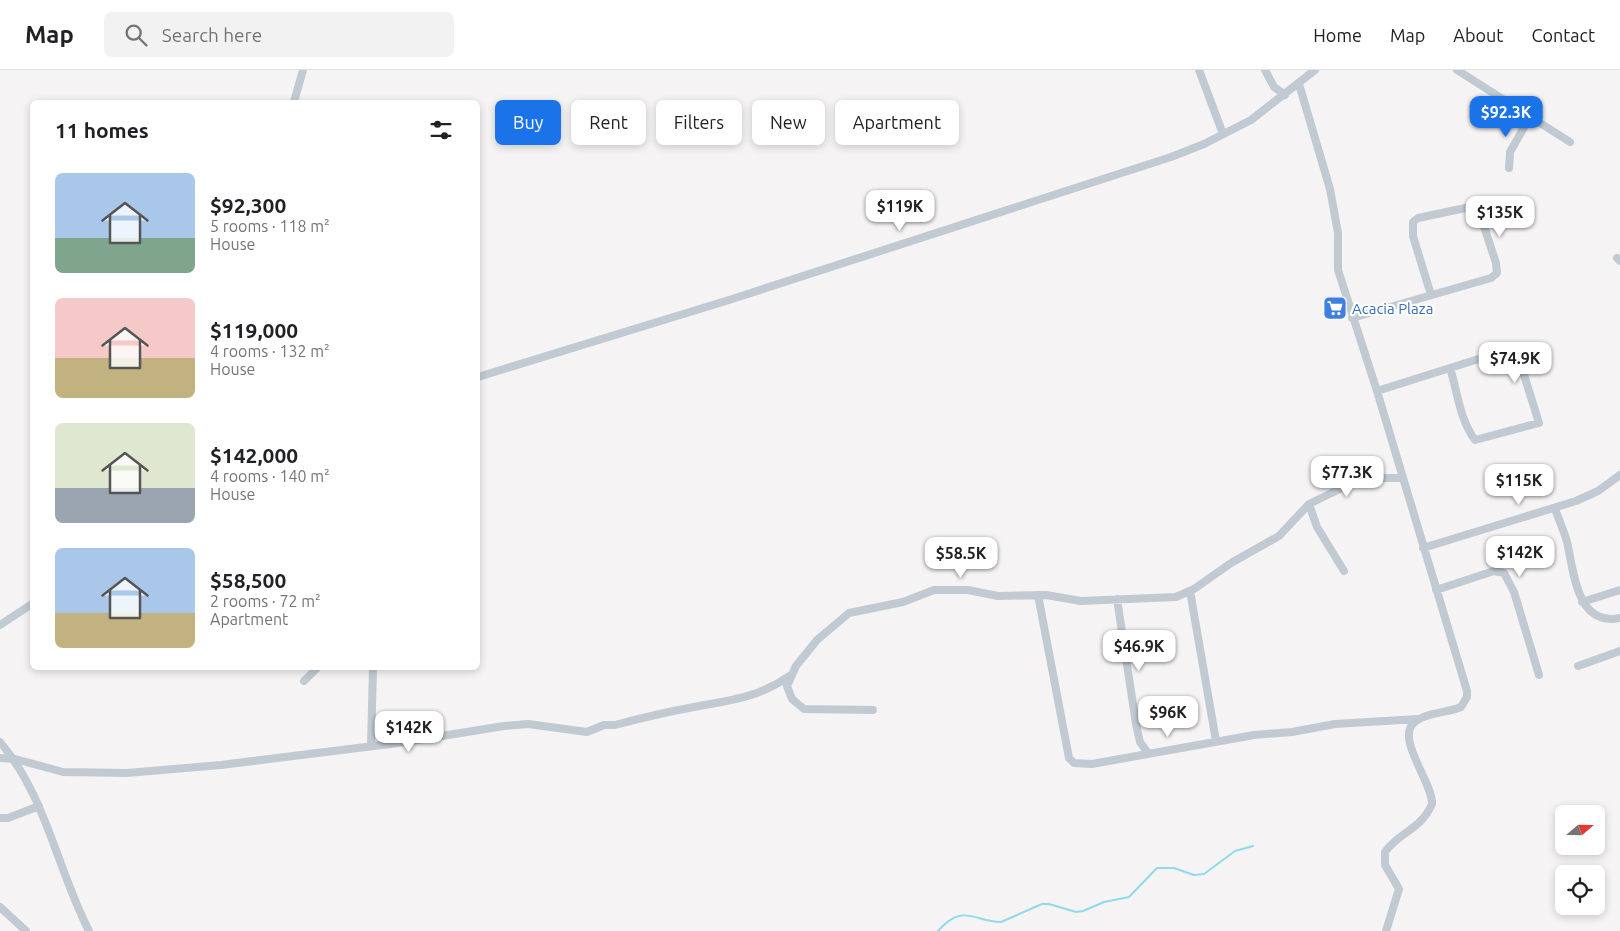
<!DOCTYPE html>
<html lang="en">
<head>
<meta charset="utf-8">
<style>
  :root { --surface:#fff; --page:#f2f2f2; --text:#202124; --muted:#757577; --line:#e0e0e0; --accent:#1a73e8 }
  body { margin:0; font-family:Ubuntu,sans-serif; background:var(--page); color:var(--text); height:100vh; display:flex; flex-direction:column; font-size:19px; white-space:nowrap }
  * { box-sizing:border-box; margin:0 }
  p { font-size:16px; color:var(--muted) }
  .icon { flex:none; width:28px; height:28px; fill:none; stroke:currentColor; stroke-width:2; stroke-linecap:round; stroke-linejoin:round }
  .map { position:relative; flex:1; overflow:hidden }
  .side { position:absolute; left:30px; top:30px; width:450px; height:570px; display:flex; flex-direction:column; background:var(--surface); border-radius:8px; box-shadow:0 2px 8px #0003 }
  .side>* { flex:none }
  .top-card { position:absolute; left:495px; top:30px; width:475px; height:45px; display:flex; gap:10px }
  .needle { width:32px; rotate:70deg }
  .tools { position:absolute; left:1555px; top:735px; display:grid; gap:10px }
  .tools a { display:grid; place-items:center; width:50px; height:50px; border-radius:8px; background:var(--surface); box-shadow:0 2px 8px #0003; font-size:25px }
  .price { position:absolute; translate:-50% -42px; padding:0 11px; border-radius:10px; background:#fff; color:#222; font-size:16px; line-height:32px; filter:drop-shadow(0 1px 2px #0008) }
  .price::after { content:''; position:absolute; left:50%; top:30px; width:15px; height:11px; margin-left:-8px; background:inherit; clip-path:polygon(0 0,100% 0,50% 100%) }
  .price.selected { background:var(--accent); color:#fff }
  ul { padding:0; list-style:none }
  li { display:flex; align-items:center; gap:15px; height:125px; padding:0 25px }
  li span { display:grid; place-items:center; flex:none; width:140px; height:100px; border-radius:8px; color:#555 }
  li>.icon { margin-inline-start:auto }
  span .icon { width:60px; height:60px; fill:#fffc; stroke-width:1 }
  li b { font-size:21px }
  h2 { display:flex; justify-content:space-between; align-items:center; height:60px; padding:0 25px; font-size:21px }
  .tag { padding:0 18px; border-radius:8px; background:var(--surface); box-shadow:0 2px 8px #0003; font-size:18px; line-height:45px }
  .tag.selected { background:var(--accent); color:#fff }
  header { display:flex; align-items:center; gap:30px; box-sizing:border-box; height:70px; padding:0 25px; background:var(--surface); border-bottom:1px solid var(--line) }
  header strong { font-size:24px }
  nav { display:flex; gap:28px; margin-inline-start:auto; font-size:18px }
  .search { width:350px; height:45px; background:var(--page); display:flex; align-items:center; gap:12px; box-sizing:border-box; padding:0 18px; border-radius:8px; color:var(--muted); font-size:19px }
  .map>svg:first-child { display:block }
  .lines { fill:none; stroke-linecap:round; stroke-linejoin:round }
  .stream { stroke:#90daee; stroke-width:2 }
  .minor { stroke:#c1cad2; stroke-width:8 }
  .labels { text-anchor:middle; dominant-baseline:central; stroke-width:4.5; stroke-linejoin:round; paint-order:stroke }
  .shop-label { font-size:15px; fill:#366cbe; stroke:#fff; text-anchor:start }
</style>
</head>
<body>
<header>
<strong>Map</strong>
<div class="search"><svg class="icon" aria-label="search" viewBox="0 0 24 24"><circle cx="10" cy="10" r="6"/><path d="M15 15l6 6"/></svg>Search here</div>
<nav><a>Home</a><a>Map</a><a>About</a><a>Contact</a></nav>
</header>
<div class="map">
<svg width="1620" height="861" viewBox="0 0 1620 861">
  <rect width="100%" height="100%" fill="#f5f3f3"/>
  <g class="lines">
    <path class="stream" d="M938,861C963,832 975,852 1001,852L1042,834H1049L1076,842L1083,841L1104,832L1129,827L1157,798H1174L1194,805L1204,804L1235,781L1253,776"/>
    <path class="minor" d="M1199,0L1223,64
      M1265,0L1274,17L1285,25
      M1457,0L1570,72
      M1299,14L1330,119L1338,163V200L1377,321L1467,621V627L1461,637C1448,643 1428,642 1416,651C1393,666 1433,712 1432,734C1420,761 1400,761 1385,782V795L1399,819L1386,861
      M294,32L303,0
      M1509,98L1510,82L1530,47
      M1617,188L1620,191
      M1352,248L1491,208L1497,203L1496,193L1479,141L1475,136L1418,148L1413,152V166L1431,225
      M478,307L729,230L1171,87L1204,74L1251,50L1315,0
      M1377,321L1507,280L1519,289L1539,353L1475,370C1459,348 1458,323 1450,298
      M1309,434L1317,457L1344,501
      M1555,439C1559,450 1564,461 1567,472C1574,501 1576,557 1620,548
      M1423,478L1576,431L1598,421L1620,405
      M1436,520L1494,501L1504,503L1514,522L1539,605
      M1190,521L1216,671
      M1038,525L1069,688L1074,693L1092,694L1254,665L1292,662L1335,654L1418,649
      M1117,529L1136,654L1140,672L1148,683
      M1582,532L1620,520
      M0,555L32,534
      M1578,596L1620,581
      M304,611L317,598
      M873,640L804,639L792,629L787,616L796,596L817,570L849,543L903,532L934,520H968L998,526L1046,525L1081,531L1176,527L1194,519L1231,493L1279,466L1309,434L1348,415L1369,408H1402
      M0,672C46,726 57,799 89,861
      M371,676L373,598
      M0,688L15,689L63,702L127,703L221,695L398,673L504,656L528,654L587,662L604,655H615C641,648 667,642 694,637C731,630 758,628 791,605
      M0,748H8L39,736
      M0,837L26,861"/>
  </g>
  <defs>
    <g id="supermarket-square" transform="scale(1.25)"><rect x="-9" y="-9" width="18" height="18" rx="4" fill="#3f7fe0" stroke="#fff"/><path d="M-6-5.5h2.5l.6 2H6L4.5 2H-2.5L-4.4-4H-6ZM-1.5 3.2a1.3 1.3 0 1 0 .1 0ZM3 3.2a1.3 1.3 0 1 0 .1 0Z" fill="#fff"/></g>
  </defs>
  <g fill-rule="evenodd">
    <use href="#supermarket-square" x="1335" y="238"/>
  </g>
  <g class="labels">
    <g class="shop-label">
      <text x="1352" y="238">Acacia Plaza</text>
    </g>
  </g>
</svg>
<div class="tools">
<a><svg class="needle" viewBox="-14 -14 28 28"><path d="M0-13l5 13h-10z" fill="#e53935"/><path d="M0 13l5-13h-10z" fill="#757577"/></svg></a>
<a><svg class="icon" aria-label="locate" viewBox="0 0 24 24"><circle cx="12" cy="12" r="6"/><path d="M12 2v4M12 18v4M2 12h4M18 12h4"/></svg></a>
</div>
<b class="price selected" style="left:1506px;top:68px">$92.3K</b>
<b class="price" style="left:900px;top:162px">$119K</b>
<b class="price" style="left:1500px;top:168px">$135K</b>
<b class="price" style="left:1515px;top:314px">$74.9K</b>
<b class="price" style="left:1347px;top:428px">$77.3K</b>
<b class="price" style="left:1519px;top:436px">$115K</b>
<b class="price" style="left:1520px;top:508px">$142K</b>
<b class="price" style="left:961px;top:509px">$58.5K</b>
<b class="price" style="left:1139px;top:602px">$46.9K</b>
<b class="price" style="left:1168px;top:668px">$96K</b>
<b class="price" style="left:409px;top:683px">$142K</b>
<div class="top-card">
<a class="tag selected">Buy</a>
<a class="tag">Rent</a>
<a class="tag">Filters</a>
<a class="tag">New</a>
<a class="tag">Apartment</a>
</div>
<section class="side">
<h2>11 homes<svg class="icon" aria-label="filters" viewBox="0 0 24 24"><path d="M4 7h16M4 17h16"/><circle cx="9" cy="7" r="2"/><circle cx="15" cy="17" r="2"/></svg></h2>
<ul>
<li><span style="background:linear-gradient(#a9c7e8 65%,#7fa58c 0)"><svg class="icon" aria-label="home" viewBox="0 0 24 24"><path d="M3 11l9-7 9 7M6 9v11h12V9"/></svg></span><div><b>$92,300</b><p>5 rooms · 118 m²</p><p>House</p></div></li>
<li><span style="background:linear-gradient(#f6c9c9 60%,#c2b280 0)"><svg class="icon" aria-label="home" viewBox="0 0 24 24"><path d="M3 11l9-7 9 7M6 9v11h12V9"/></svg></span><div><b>$119,000</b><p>4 rooms · 132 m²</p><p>House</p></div></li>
<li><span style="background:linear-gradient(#dfe7d0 65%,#9aa5b1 0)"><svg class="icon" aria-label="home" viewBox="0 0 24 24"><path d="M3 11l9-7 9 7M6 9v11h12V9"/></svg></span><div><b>$142,000</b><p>4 rooms · 140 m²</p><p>House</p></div></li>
<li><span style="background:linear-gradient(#a9c7e8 65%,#c2b280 0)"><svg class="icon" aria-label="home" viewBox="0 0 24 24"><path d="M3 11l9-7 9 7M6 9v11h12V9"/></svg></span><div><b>$58,500</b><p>2 rooms · 72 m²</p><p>Apartment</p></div></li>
</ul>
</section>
</div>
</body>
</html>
